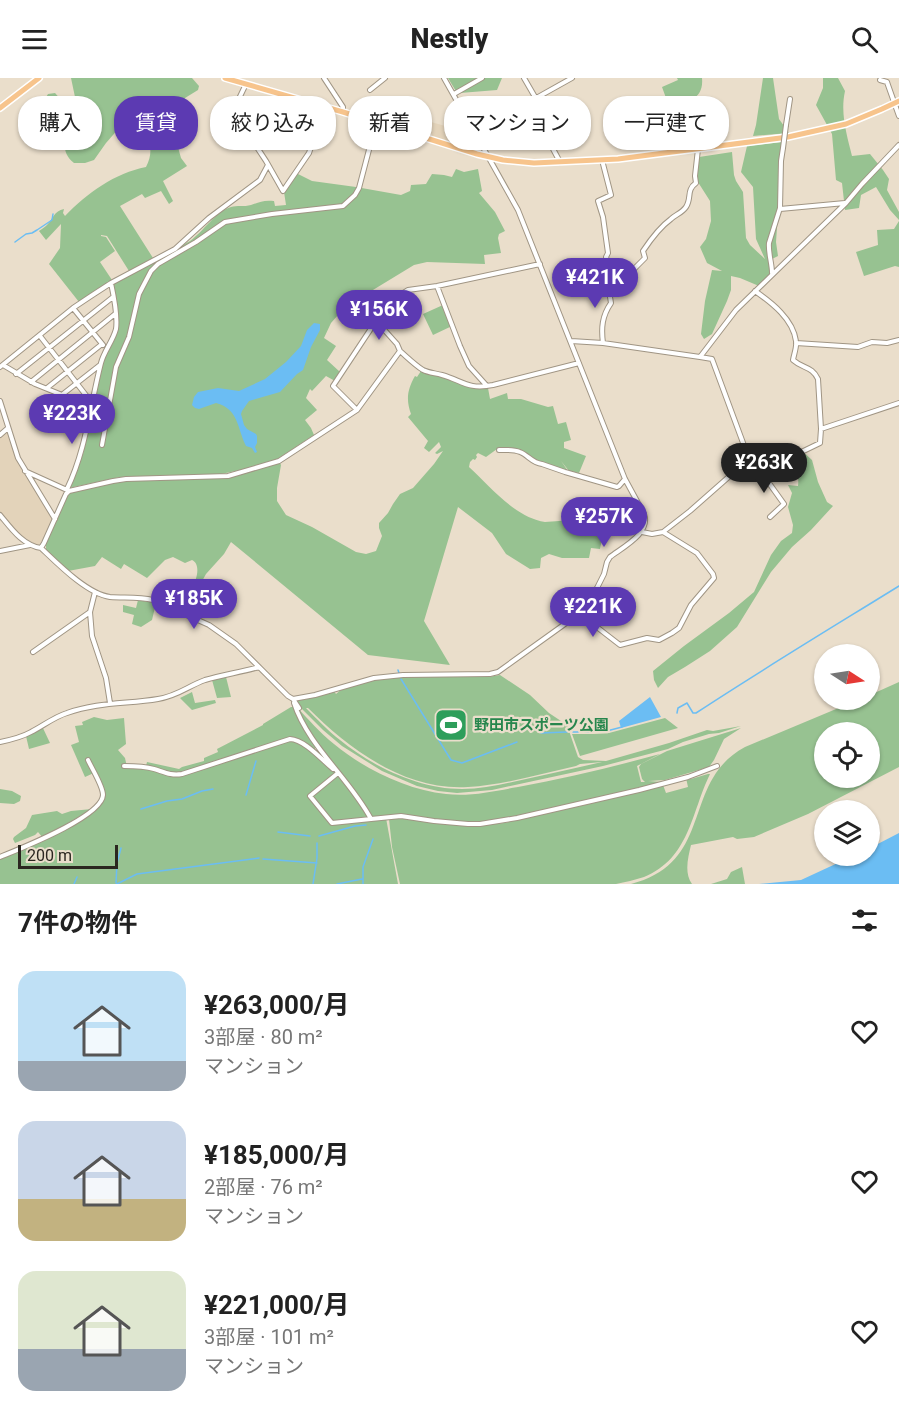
<!DOCTYPE html>
<html lang="ja">
<head>
<meta charset="utf-8">
<style>
  :root { --surface:#fff; --page:#f6f6f6; --text:#222; --muted:#767676; --accent:#5c3ab2 }
  body { margin:0; font-family:Roboto,"Noto Sans JP",sans-serif; background:var(--page); color:var(--text); height:100vh; display:flex; flex-direction:column; font-size:22px; white-space:nowrap }
  * { box-sizing:border-box; margin:0 }
  p { font-size:20px; color:var(--muted) }
  .icon { flex:none; width:33px; height:33px; fill:none; stroke:currentColor; stroke-width:2; stroke-linecap:round; stroke-linejoin:round }
  .map { position:relative; height:806px; overflow:hidden }
  .sheet { display:flex; flex-direction:column; background:var(--surface); flex:1 }
  .sheet>* { flex:none }
  .top-card { position:absolute; left:18px; top:18px; width:864px; height:54px; display:flex; gap:12px }
  .needle { width:39px; rotate:102deg }
  .fabs { position:absolute; left:814px; top:566px; display:grid; gap:12px }
  .fabs a { display:grid; place-items:center; width:66px; height:66px; border-radius:50%; background:var(--surface); box-shadow:0 2px 4px #0004; font-size:30px }
  .scale { position:absolute; left:18px; bottom:15px; width:100px; box-sizing:border-box; padding-left:6px; border:3px solid #2b2720; border-top:0; font-size:16px; line-height:21px; white-space:nowrap; color:#2b2720; -webkit-text-stroke:4px #eadecb; paint-order:stroke }
  .price { position:absolute; translate:-50% -51px; padding:0 14px; border-radius:21px; background:var(--accent); color:#fff; font-size:20px; line-height:39px; filter:drop-shadow(0 2px 3px #0008) }
  .price::after { content:''; position:absolute; left:50%; top:36px; width:18px; height:14px; margin-left:-9px; background:inherit; clip-path:polygon(0 0,100% 0,50% 100%) }
  .price.on { background:#222; color:#fff }
  ul { padding:0; list-style:none }
  li { display:flex; align-items:center; gap:18px; height:150px; padding:0 18px }
  li span { display:grid; place-items:center; flex:none; width:168px; height:120px; border-radius:18px; color:#555 }
  li>.icon { margin-inline-start:auto }
  span .icon { width:72px; height:72px; fill:#fffc; stroke-width:1 }
  li b { font-size:26px }
  h2 { display:flex; justify-content:space-between; align-items:center; height:72px; padding:0 18px; font-size:26px }
  .tag { padding:0 21px; border-radius:24px; background:var(--surface); box-shadow:0 2px 4px #0004; font-size:21px; line-height:54px }
  .tag.on { background:var(--accent); color:#fff }
  header { display:flex; justify-content:space-between; align-items:center; height:78px; padding:0 18px; background:var(--surface); font-size:27px; font-weight:800 }
  .map>svg:first-child { display:block }
  .built { fill:#e3d3ba }
  .green { fill:#97c291; fill-rule:evenodd }
  .water { fill:#6bbdf3 }
  .lines { fill:none; stroke-linecap:round; stroke-linejoin:round }
  .stream { stroke:#6bbdf3; stroke-width:1.5 }
  .minor-casing { stroke:#a09584; stroke-width:6 }
  .major-casing { stroke:#fff; stroke-width:8 }
  .minor { stroke:#fff; stroke-width:4 }
  .major { stroke:#f7c48c; stroke-width:5 }
  .minor-bridge-casing { stroke:#a09584; stroke-width:6; stroke-linecap:butt }
  .minor-bridge { stroke:#fff; stroke-width:4 }
  .labels { text-anchor:middle; dominant-baseline:central; stroke-width:4.5; stroke-linejoin:round; paint-order:stroke }
  .leisure-label { font-size:15px; font-weight:bold; fill:#27864d; stroke:#eadecb; text-anchor:start }
</style>
</head>
<body>
<header><svg class="icon" aria-label="menu" viewBox="0 0 24 24"><path d="M4 6h16M4 12h16M4 18h16"/></svg>Nestly<svg class="icon" aria-label="search" viewBox="0 0 24 24"><circle cx="10" cy="10" r="6"/><path d="M15 15l6 6"/></svg></header>
<div class="map">
<svg width="899" height="806" viewBox="0 0 899 806">
  <rect width="100%" height="100%" fill="#eadecb"/>
  <path class="built" d="M431,44L456,51L460,59L470,62L475,59L481,69L478,73L431,59L432,56L429,55L430,53L428,52Z
    M6,352L22,391L53,440L43,463L39,467H36L15,453L0,434V357Z"/>
  <path class="green" d="M71,0H192L199,8L198,12L185,20L186,37L184,40L175,41L171,44L181,80L187,88L163,103L173,123L169,126L161,113L145,120L142,116L120,128L153,180L129,193L107,158L101,157V158L106,159L115,173L100,184L112,202L79,224L49,186L60,170L61,146L46,162L39,153C42,151 45,149 47,147C53,141 54,133 64,131L63,135L65,138C87,115 115,95 146,89C156,69 148,58 131,47L120,49L106,65L94,82L85,85H74C64,77 64,69 65,57L51,53L58,42L56,36L45,29V21L48,16L55,15L64,25L74,22L75,19Z
    M448,0H502L497,12L460,15H457Z
    M677,0H702C704,22 687,23 670,31L662,9L678,2Z
    M763,0H773L779,41L789,55L753,58L756,47Z
    M823,0H838L845,13C840,36 847,57 852,78L870,76L883,92L889,101L887,112L899,134V142L890,132L876,109L861,117L859,130L845,132L842,105L836,102L832,56L816,27L823,10Z
    M783,64L776,164L778,178L768,183L771,187V196L759,208L740,200L731,198V212L727,223L712,256L704,261L701,256L705,223L712,192L722,193L707,185L700,169L706,161L711,143L710,123L696,101L699,79L732,74L734,97L736,103L743,114L746,160L750,167L765,181L756,161L753,109L741,94L747,68Z
    M456,91L464,94L478,91L482,113L479,115L495,134L505,153L499,156L498,160L501,175L484,177L485,186L427,184L414,187L345,229L331,245L324,260L336,268L327,282L340,294L335,303L326,298L312,313L310,311L306,320L317,332L305,342L311,350L314,357L276,382L250,390L221,396L120,399L69,410L83,376L104,278L116,253L113,209L114,205L190,163C203,154 216,133 231,129C237,127 244,129 251,127C260,124 263,122 274,123L275,128L286,127L284,114L296,95L312,103L356,109L401,117L410,113L411,107L426,106L432,96L444,97L452,99Z
    M899,143V189L895,188L864,198L856,174L878,167L877,152L894,151Z
    M443,227L452,248L433,257L423,236Z
    M421,293L445,300L466,308L481,311L488,310L490,321L507,315L508,321H521L548,329L553,328L558,346L566,344L571,362L564,364V370L586,378L579,395L569,393L561,383L568,393L536,384L526,376L497,371L486,379L478,375L476,377L477,379L475,382L473,381L470,384L469,389C491,409 514,439 545,444C549,444 555,443 559,443C576,441 590,440 604,451L600,471L591,470L589,480H562L549,476L541,480L540,490L530,491L506,476L492,455L458,429L424,543L450,587L368,577L231,464L224,476L206,496L190,525L186,520L188,509H192C197,502 201,486 192,482L185,485L173,479L165,482L147,500L124,486L121,491L102,479L95,488L68,493L46,472V465L68,416L71,413L125,403L225,400L280,385L281,387L277,410V423L286,437L312,449L356,474L366,476L376,473L382,458L379,450V445L388,435L393,426L400,416L413,410L434,386L443,373L437,376L435,375L441,369L439,364L429,374L424,370L428,363L408,339L411,336C406,322 407,312 415,298L417,299Z
    M801,372L812,382L818,404L827,424L833,428L811,452L792,469L771,494L737,549L710,573L685,589L668,599L658,610L654,602L653,593L684,568L729,535L754,514L771,477L781,463L792,455L793,447L788,429L792,415L788,407L798,408C800,393 791,385 801,372Z
    M138,522L156,525L152,542L141,549L132,546L134,537L123,534V527L136,530Z
    M500,597L530,617L549,635L567,647L578,679L583,682L606,683L669,665L707,652L713,653L741,648L719,655L709,656L683,664L668,671L603,688L492,712L457,715L438,713L417,708L382,693L342,668L323,652L295,624L297,622L308,621L334,613L336,616C359,594 454,599 488,599ZM306,630H308C349,671 405,713 468,709C504,707 540,696 576,688L580,686L602,684C580,689 558,694 535,699C511,704 487,711 462,711C419,711 373,689 340,662C328,653 317,641 306,630Z
    M226,599L231,619L217,620L212,602Z
    M899,604V689L808,736L754,759L737,761L733,759L691,767C688,780 684,795 692,806H631C716,784 680,704 745,669L860,621H870V617ZM825,654H870V699H825Z
    M192,614L195,625L215,622L216,625L192,632L180,620Z
    M296,628C308,641 320,655 334,666C364,691 407,712 446,716C470,719 494,713 518,709C566,700 613,689 660,676L637,688L641,704H645L642,701L639,689L641,686L667,673L741,650L724,661L714,682L709,689L665,702L648,703L662,704L580,725L510,741L475,745L434,742L402,737L373,740L313,659Z
    M291,629H294L317,668L314,672H312C305,664 298,659 287,660L183,695L176,696L146,688L147,684L179,691L182,689L204,683V680L218,674L217,671L263,647V646Z
    M94,639L107,642L124,640L126,666L118,672L125,680L127,689C135,689 144,690 152,692C161,694 167,698 176,698L286,662L300,664L336,694V696L308,718L332,746L386,740L398,806H0V781C19,773 100,741 103,721C105,713 98,701 96,694L85,699L71,667L79,664L75,648L83,647L82,644Z
    M665,640L678,650L580,678L572,656H593L609,655Z
    M42,648L50,665L29,671L26,658Z
    M338,696L369,740L334,745L311,719Z
    M708,696H710C691,735 690,780 644,799C635,802 625,804 616,806H400L392,769L389,741L402,739L434,745L472,748L504,745L585,727L663,707L666,715L688,709L686,700L691,701Z
    M0,711L12,713L21,718L20,723L14,726L0,725Z
    M92,731L43,760L38,754L35,757L15,765L13,761L14,759L26,750L32,737L57,733L62,736L71,733Z
    M742,789L745,806H711L727,801L731,794Z"/>
  <path class="water" d="M314,245L320,246V252L311,269L303,292L297,296L280,314L249,323L242,333L241,336L244,347L247,351L256,356L257,358V365L255,369L257,374L255,375L252,370L246,368C237,350 239,331 216,325L199,331L195,330L192,327L194,319L198,314L218,310L239,313L265,301L286,284L301,268L307,252Z
    M650,619L661,639L621,650L619,643Z
    M899,755V806H759L801,802L855,777H870V770Z"/>
  <g class="lines">
    <path class="stream" d="M15,164L26,156L32,155L37,152L52,142L53,136
      M398,592L399,595
      M401,601L451,682L462,685L517,664
      M677,635L678,630L687,625L693,635H696C763,591 831,550 899,508
      M573,654H603L622,649
      M541,655L567,654
      M246,717L256,683
      M141,731L167,723L182,721L202,713L213,711
      M278,754L310,758
      M319,758L355,748L366,747
      M263,781L317,785
      M116,805L117,785L121,770
      M74,806L77,799
      M117,806L137,796L259,780
      M313,806L317,780V765
      M337,806L362,801
      M363,806V789L373,761"/>
    <g class="minor-casing">
      <path id="minor" d="M324,0L343,29V34
        M524,0L535,19L529,24V26L560,84
        M880,2L887,4L888,7L899,38
        M246,6L233,33L266,83L283,113L309,75L325,28
        M370,12L385,0
        M454,16L482,0
        M535,19H538L572,0
        M786,47L790,21
        M602,82L611,117L598,123L603,139L608,175L606,179L609,188L620,203
        M780,131L845,125
        M772,195C772,185 768,175 769,165L780,130L781,83L783,70
        M437,208L460,268L469,288L487,308
        M755,213C772,225 793,241 796,263C797,269 794,276 793,282C803,291 812,288 818,301L821,351
        M73,230L103,267
        M40,258L92,325
        M571,263L603,265L700,279L736,232L846,125L862,106L899,67
        M603,265C601,250 602,238 611,225L610,219L611,215L620,205V203L629,196L645,180L643,173C651,161 660,149 671,141C675,137 682,135 686,129C692,120 686,112 696,105L695,98L698,71
        M796,265L858,269L872,264L887,265L899,262
        M400,273L397,266L370,236L408,212L437,208L540,186
        M700,279L712,281L749,381L756,396L820,365L821,351L899,325
        M3,287L35,306L92,329
        M0,289L73,230L91,218L111,205L175,171L209,140L260,102L268,87
        M16,296L113,219
        M31,304L115,236
        M47,310L102,266
        M63,316L100,287
        M0,323L18,380L55,441
        M357,332L333,308L376,243
        M0,357L8,350
        M102,367L116,289L129,259L139,216L151,193L158,186L196,164L225,144L272,136L343,128L355,117L359,110L376,45
        M499,372C506,372 513,371 520,374C528,377 532,385 542,386L565,394L617,409L619,408L625,401
        M25,393L67,412
        M761,394L784,426L770,439
        M67,411C86,372 90,328 101,285C104,273 113,263 116,251C118,237 114,219 111,205
        M0,437C10,449 23,468 41,470C57,485 87,516 110,519C125,520 139,519 153,522L209,547L236,566L288,618L293,621L299,630
        M642,454L652,456L663,454L690,433L749,381
        M41,470L44,465L66,416L69,413L113,403L126,401L228,398L279,383L357,332L400,273C407,279 415,287 423,292C429,295 435,295 442,297C463,303 468,312 493,307L579,285
        M0,473L30,467
        M95,514L90,534L92,558L106,600L110,625
        M580,536L620,567L647,560L659,562L672,555L679,550L691,527L714,500L713,496L697,475L663,454
        M33,574L90,534
        M293,621L315,617L374,600L403,597L490,596L498,594L569,543L580,536L597,510L604,496L607,484L610,479C623,469 651,455 644,436L625,401L518,132L444,0
        M294,625C308,668 350,701 371,741L401,738L434,743L468,746H480L517,740L639,712L688,699L717,688
        M0,664C10,662 22,659 31,654C43,648 54,639 67,635C97,624 128,626 158,621C178,618 188,608 205,602C222,597 241,594 259,589
        M124,688C134,688 144,688 154,691C164,694 171,698 182,696L290,661C305,662 321,681 333,691
        M338,695L310,718L332,745L371,741
        M0,779C19,771 102,739 103,717C103,708 92,691 88,682"/>
    </g>
    <g class="major-casing">
      <path id="major" d="M225,0L343,34L477,76L503,82L534,85L618,81L788,59L846,46L882,31L899,23
        M0,30L39,0"/>
    </g>
    <use href="#minor" class="minor"/>
    <use href="#major" class="major"/>
    <g class="minor-bridge-casing">
      <path id="minor-bridge" d="M783,70L786,47"/>
    </g>
    <use href="#minor-bridge" class="minor-bridge"/>
  </g>
  <defs>
    <g id="stadium-square" transform="scale(1.725)"><rect x="-9" y="-9" width="18" height="18" rx="4" fill="#2e9e5b" stroke="#eadecb"/><path d="M0-5a6.5 5 0 1 0 0 10a6.5 5 0 1 0 0-10ZM-3.5-1.8h7v3.6h-7Z" fill="#fff"/></g>
  </defs>
  <g fill-rule="evenodd">
    <use href="#stadium-square" x="451" y="647"/>
  </g>
  <g class="labels">
    <g class="leisure-label">
      <text x="474" y="647">野田市スポーツ公園</text>
    </g>
  </g>
</svg>
<div class="fabs">
<a><svg class="needle" viewBox="-14 -14 28 28"><path d="M0-13l5 13h-10z" fill="#e53935"/><path d="M0 13l5-13h-10z" fill="#767676"/></svg></a>
<a><svg class="icon" aria-label="locate" viewBox="0 0 24 24"><circle cx="12" cy="12" r="6"/><path d="M12 2v4M12 18v4M2 12h4M18 12h4"/></svg></a>
<a><svg class="icon" aria-label="layers" viewBox="0 0 24 24"><path d="M12 4l9 5-9 5-9-5zM3 14l9 5 9-5"/></svg></a>
</div>
<div class="scale">200 m</div>
<b class="price" style="left:595px;top:231px">¥421K</b>
<b class="price" style="left:379px;top:263px">¥156K</b>
<b class="price" style="left:72px;top:367px">¥223K</b>
<b class="price on" style="left:764px;top:416px">¥263K</b>
<b class="price" style="left:604px;top:470px">¥257K</b>
<b class="price" style="left:194px;top:552px">¥185K</b>
<b class="price" style="left:593px;top:560px">¥221K</b>
<div class="top-card">
<a class="tag">購入</a>
<a class="tag on">賃貸</a>
<a class="tag">絞り込み</a>
<a class="tag">新着</a>
<a class="tag">マンション</a>
<a class="tag">一戸建て</a>
</div>
</div>
<section class="sheet">
<h2>7件の物件<svg class="icon" aria-label="filters" viewBox="0 0 24 24"><path d="M4 7h16M4 17h16"/><circle cx="9" cy="7" r="2"/><circle cx="15" cy="17" r="2"/></svg></h2>
<ul>
<li><span style="background:linear-gradient(#bfe0f5 75%,#9aa5b1 0)"><svg class="icon" aria-label="home" viewBox="0 0 24 24"><path d="M3 11l9-7 9 7M6 9v11h12V9"/></svg></span><div><b>¥263,000/月</b><p>3部屋 · 80 m²</p><p>マンション</p></div><svg class="icon" aria-label="heart" viewBox="0 0 24 24"><path d="M12 20l-8-8c-3-5 5-10 8-4 3-6 11-1 8 4z"/></svg></li>
<li><span style="background:linear-gradient(#c9d6e8 65%,#c2b280 0)"><svg class="icon" aria-label="home" viewBox="0 0 24 24"><path d="M3 11l9-7 9 7M6 9v11h12V9"/></svg></span><div><b>¥185,000/月</b><p>2部屋 · 76 m²</p><p>マンション</p></div><svg class="icon" aria-label="heart" viewBox="0 0 24 24"><path d="M12 20l-8-8c-3-5 5-10 8-4 3-6 11-1 8 4z"/></svg></li>
<li><span style="background:linear-gradient(#dfe7d0 65%,#9aa5b1 0)"><svg class="icon" aria-label="home" viewBox="0 0 24 24"><path d="M3 11l9-7 9 7M6 9v11h12V9"/></svg></span><div><b>¥221,000/月</b><p>3部屋 · 101 m²</p><p>マンション</p></div><svg class="icon" aria-label="heart" viewBox="0 0 24 24"><path d="M12 20l-8-8c-3-5 5-10 8-4 3-6 11-1 8 4z"/></svg></li>
</ul>
</section>
</body>
</html>
